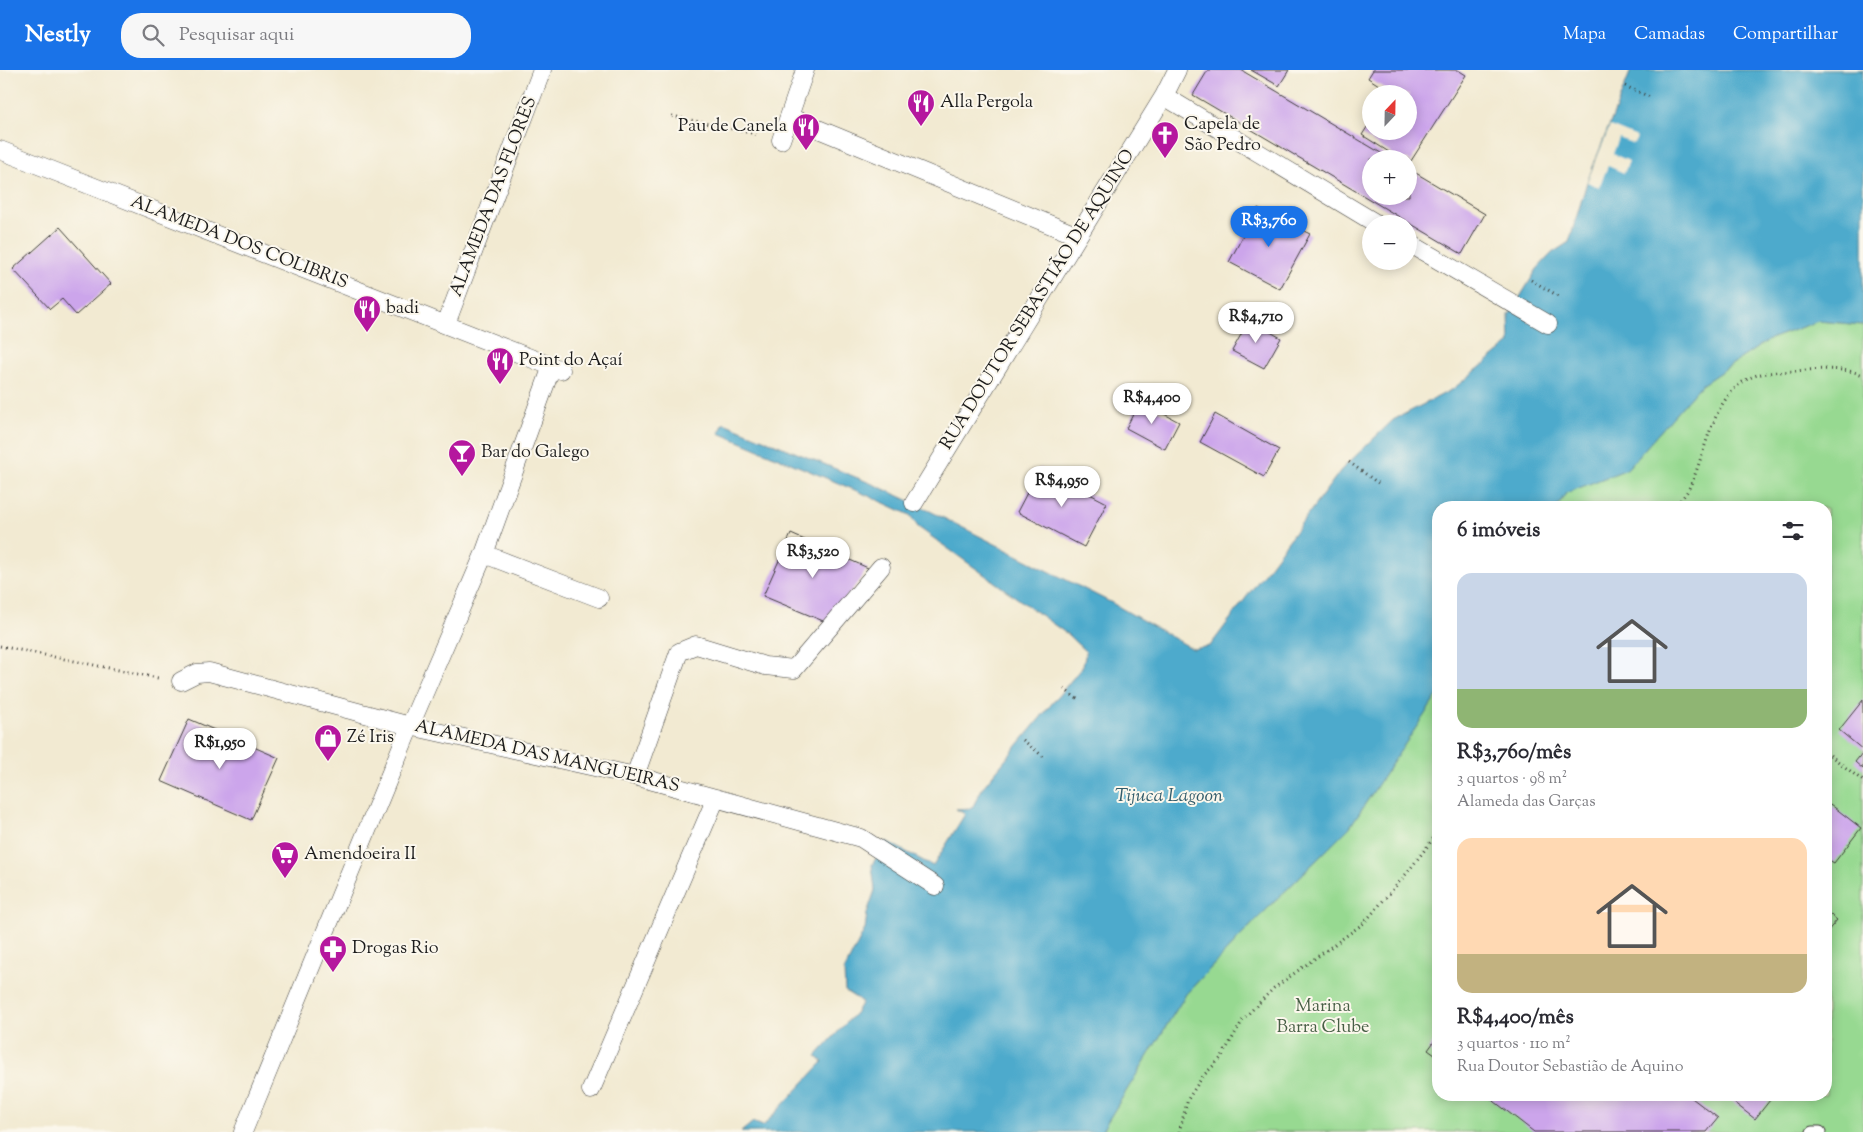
<!DOCTYPE html>
<html lang="pt">
<head>
<meta charset="utf-8">
<style>
  :root { --surface:#fff; --page:#f7f7f7; --text:#2b2b33; --muted:#7c7c81; --accent:#1a73e8 }
  body { margin:0; font-family:"Sorts Mill Goudy",serif; background:var(--page); color:var(--text); height:100vh; display:flex; flex-direction:column; font-size:19px; white-space:nowrap }
  * { box-sizing:border-box; margin:0 }
  p { font-size:16px; color:var(--muted) }
  .icon { flex:none; width:28px; height:28px; fill:none; stroke:currentColor; stroke-width:2; stroke-linecap:round; stroke-linejoin:round }
  .map { position:relative; flex:1; overflow:hidden }
  .drawer { position:absolute; left:1432px; top:431px; width:400px; height:600px; display:flex; flex-direction:column; background:var(--surface); border-radius:20px; box-shadow:0 2px 12px #0003 }
  .drawer>* { flex:none }
  .needle { width:32px; rotate:22deg }
  .tools { position:absolute; left:1362px; top:15px; display:grid; gap:10px }
  .tools a { display:grid; place-items:center; width:55px; height:55px; border-radius:50%; background:var(--surface); box-shadow:0 2px 12px #0003; font-size:25px }
  .price { position:absolute; translate:-50% -42px; padding:0 11px; border-radius:18px; background:#fff; color:#222; font-size:16px; line-height:32px; filter:drop-shadow(0 1px 2px #0008) }
  .price::after { content:''; position:absolute; left:50%; top:30px; width:15px; height:11px; margin-left:-8px; background:inherit; clip-path:polygon(0 0,100% 0,50% 100%) }
  .price.selected { background:var(--accent); color:#fff }
  ul { padding:0; list-style:none }
  li { display:grid; align-content:center; gap:10px; height:265px; padding:0 25px }
  li span { display:grid; place-items:center; height:155px; border-radius:15px; color:#555 }
  li>.icon { margin-inline-start:auto }
  span .icon { width:90px; height:90px; fill:#fffc; stroke-width:1 }
  li b { font-size:21px }
  h2 { display:flex; justify-content:space-between; align-items:center; height:60px; padding:0 25px; font-size:21px }
  header { display:flex; align-items:center; gap:30px; box-sizing:border-box; height:70px; padding:0 25px; background:var(--accent); color:#fff }
  header strong { font-size:24px }
  nav { display:flex; gap:28px; margin-inline-start:auto; font-size:18px }
  .search { width:350px; height:45px; background:var(--page); display:flex; align-items:center; gap:12px; box-sizing:border-box; padding:0 18px; border-radius:20px; color:var(--muted); font-size:19px }
  .map>svg:first-child { display:block }
  .green { fill:#97d991; stroke:#5a7a56 }
  .water { fill:#4eaacc; stroke:#356374 }
  .pier { fill:#f2ead2 }
  .lines { fill:none; stroke-linecap:round; stroke-linejoin:round }
  .ferry { stroke:#325c6b; stroke-width:1; stroke-dasharray:6 5; stroke-linecap:butt }
  .building { fill:#cca5eb }
  .service-casing { stroke:#3c3b37; stroke-width:13 }
  .pedestrian-casing { stroke:#3c3b37; stroke-width:19 }
  .path { stroke:#3c3b37; stroke-width:3; stroke-dasharray:1 4; stroke-linecap:butt }
  .service { stroke:#fff; stroke-width:11 }
  .pedestrian { stroke:#fff; stroke-width:18 }
  .labels { text-anchor:middle; dominant-baseline:central; stroke-width:4; stroke-linejoin:round; paint-order:stroke }
  .poi-label { font-size:18px; fill:#1c1c1c; stroke:#fbf7ec; text-anchor:start }
  .street-label { font-size:18px; fill:#1c1c1c; stroke:#fbf7ec }
  .park-label { font-size:18px; fill:#475e45; stroke:#fbf7ec }
  .water-label { font-size:19px; font-style:italic; fill:#325c6b; stroke:#fbf7ec }
</style>
</head>
<body>
<header>
<strong>Nestly</strong>
<div class="search"><svg class="icon" aria-label="search" viewBox="0 0 24 24"><circle cx="10" cy="10" r="6"/><path d="M15 15l6 6"/></svg>Pesquisar aqui</div>
<nav><a>Mapa</a><a>Camadas</a><a>Compartilhar</a></nav>
</header>
<div class="map">
<svg width="1863" height="1062" viewBox="0 0 1863 1062">
  <rect width="100%" height="100%" fill="#fbf7ec"/>
  <filter id="ink" filterUnits="userSpaceOnUse"><feTurbulence type="fractalNoise" baseFrequency=".02" numOctaves="2"/><feDisplacementMap in="SourceGraphic" scale="10" xChannelSelector="R" yChannelSelector="G"/><feConvolveMatrix kernelMatrix="1 2 1 2 8 2 1 2 1" color-interpolation-filters="sRGB"/></filter>
  <filter id="wash" filterUnits="userSpaceOnUse"><feTurbulence type="fractalNoise" baseFrequency=".0096" numOctaves="4" result="noise"/><feDisplacementMap in="SourceGraphic" scale="20" xChannelSelector="R" yChannelSelector="G"/><feGaussianBlur stdDeviation="1.12" result="paint"/><feColorMatrix in="noise" values="0 0 0 0 0 0 0 0 0 0 0 0 0 0 0 0 0 1.4 0 .05"/><feComposite in="paint" operator="in"/></filter>
  <g filter="url(#wash)">
    <rect width="100%" height="100%" fill="#f2ead2"/>
    <path class="green" d="M1818,251L1863,255V1062H1101L1186,924L1256,850L1349,758L1439,623V1025H1826V438L1557,437L1566,423L1627,399L1701,315L1770,269Z"/>
    <path class="water" d="M1631,0H1863V255L1818,251L1770,269L1701,315L1627,399L1566,423L1557,437L1439,438V623L1349,758L1256,850L1186,924L1101,1062H741L753,1052L763,1056L823,992L816,986L856,942L862,932L845,921L844,901L865,859L867,843L875,820L872,795L886,771L933,796L965,744L956,739L972,738L983,717L1083,596L1086,582L1067,564L918,457L910,445L869,426L719,363L724,353L875,415L914,433L1112,533L1193,579L1210,576L1341,400L1393,350L1453,319L1510,273L1509,245L1520,227L1537,199L1552,183L1569,172L1587,112Z"/>
    <path class="pier" d="M1610,56L1637,67L1634,74L1619,68L1613,84L1629,91L1624,103L1608,96L1599,117L1587,112Z"/>
    <g class="lines">
      <path class="ferry" d="M1860,0L1863,3"/>
    </g>
    <g id="blocks">
      <path class="building" d="M1208,0H1241L1391,89H1371V126H1409V99L1485,144L1462,184L1193,25Z
        M1251,0H1289L1279,16Z
        M1373,0H1458L1466,5L1409,94V89H1400L1362,65L1371,51V61H1409V24H1389L1390,22L1368,8Z
        M1258,138L1310,164L1280,219L1229,192Z
        M60,157L111,214L76,245L62,229L50,239L13,199Z
        M1249,250L1281,268L1264,298L1232,281Z
        M1140,331L1179,352L1165,379L1126,358Z
        M1215,344L1279,380L1264,407L1200,372Z
        M1040,398L1107,433L1084,477L1017,442Z
        M791,464L868,498L828,553L763,526Z
        M1863,630V680L1839,660Z
        M189,649L279,688L251,750L161,711Z
        M1863,682V699L1855,692Z
        M1830,734L1861,758L1834,793L1826,788V738Z
        M1826,841L1837,850L1826,863Z
        M1439,965V988L1428,980Z
        M1486,1025H1688L1718,1048L1707,1062H1534Z
        M1724,1025H1774L1755,1049Z"/>
    </g>
  </g>
  <g filter="url(#ink)">
    <use href="#blocks" fill-opacity="0" stroke="#3c3b37" stroke-width="1"/>
    <g class="lines">
      <g class="service-casing">
        <path id="service" d="M1812,1062H1820"/>
      </g>
      <g class="pedestrian-casing">
        <path id="pedestrian" d="M1164,26L1377,154
          M789,47L1078,166
          M781,70L805,0
          M0,80L561,300
          M1409,173L1548,254
          M446,254L542,0
          M914,433L1164,26L1177,0
          M484,484L599,528
          M181,611L197,603L209,602L410,656L635,706L861,768L935,816
          M635,706L679,582L696,575L765,596L794,599L881,497
          M591,1020L716,728
          M243,1062L410,656L484,484L552,296"/>
      </g>
      <path class="path" d="M1625,16L1650,27
        M672,46L760,65
        M1531,210L1560,227
        M1349,392L1378,413
        M1674,438C1679,431 1687,424 1690,416C1708,379 1712,320 1757,305C1768,302 1783,302 1795,301C1816,299 1843,297 1863,305
        M0,576L158,608
        M1064,619L1080,631
        M1023,670L1045,688
        M1826,682L1863,711
        M1179,1062L1188,1029L1203,1006L1221,988L1244,948L1274,918L1364,853L1407,803L1439,761"/>
      <use href="#service" class="service"/>
      <use href="#pedestrian" class="pedestrian"/>
    </g>
  </g>
  <defs>
    <g id="restaurant-pin" transform="scale(1.4375)"><path d="M0 17L-7.5 6A9.5 9.5 0 1 1 7.5 6Z" fill="#b5179e" stroke="#fbf7ec"/><path d="M-5-6h1v4h1v-4h1v4h1v-4h1v5L-1.5 .5V6h-2V.5L-5-1ZM5-6V6H3V1.5H1.5Q1.5-4 5-6Z" fill="#fff"/></g>
    <g id="church-pin" transform="scale(1.4375)"><path d="M0 17L-7.5 6A9.5 9.5 0 1 1 7.5 6Z" fill="#b5179e" stroke="#fbf7ec"/><path d="M-1.2-6h2.4v3.5h3.3v2.4h-3.3V6h-2.4V-.1h-3.3v-2.4h3.3Z" fill="#fff"/></g>
    <g id="bar-pin" transform="scale(1.4375)"><path d="M0 17L-7.5 6A9.5 9.5 0 1 1 7.5 6Z" fill="#b5179e" stroke="#fbf7ec"/><path d="M-6-5H6L.8 .8V4.5H3.5V6h-7V4.5H-.8V.8Z" fill="#fff"/></g>
    <g id="shop-pin" transform="scale(1.4375)"><path d="M0 17L-7.5 6A9.5 9.5 0 1 1 7.5 6Z" fill="#b5179e" stroke="#fbf7ec"/><path d="M-5-2.5h2.3a2.7 3.5 0 0 1 5.4 0H5L5.5 6h-11ZM-1.5-2.5h3a1.5 2.3 0 0 0-3 0Z" fill="#fff"/></g>
    <g id="supermarket-pin" transform="scale(1.4375)"><path d="M0 17L-7.5 6A9.5 9.5 0 1 1 7.5 6Z" fill="#b5179e" stroke="#fbf7ec"/><path d="M-6-5.5h2.5l.6 2H6L4.5 2H-2.5L-4.4-4H-6ZM-1.5 3.2a1.3 1.3 0 1 0 .1 0ZM3 3.2a1.3 1.3 0 1 0 .1 0Z" fill="#fff"/></g>
    <g id="pharmacy-pin" transform="scale(1.4375)"><path d="M0 17L-7.5 6A9.5 9.5 0 1 1 7.5 6Z" fill="#b5179e" stroke="#fbf7ec"/><path d="M-2-6h4v4h4v4h-4v4h-4v-4h-4v-4h4Z" fill="#fff"/></g>
  </defs>
  <g fill-rule="evenodd">
    <use href="#restaurant-pin" x="921" y="33"/>
    <use href="#restaurant-pin" x="806" y="57"/>
    <use href="#church-pin" x="1165" y="65"/>
    <use href="#restaurant-pin" x="367" y="239"/>
    <use href="#restaurant-pin" x="500" y="291"/>
    <use href="#bar-pin" x="462" y="383"/>
    <use href="#shop-pin" x="328" y="668"/>
    <use href="#supermarket-pin" x="285" y="785"/>
    <use href="#pharmacy-pin" x="333" y="879"/>
  </g>
  <g class="labels">
    <g class="poi-label">
      <text x="940" y="33">Alla Pergola</text>
      <text x="1184" y="55">Capela de<tspan x="1184" dy="21">São Pedro</tspan></text>
      <text x="787" y="57" text-anchor="end">Pau de Canela</text>
      <text x="386" y="239">badi</text>
      <text x="519" y="291">Point do Açaí</text>
      <text x="481" y="383">Bar do Galego</text>
      <text x="347" y="668">Zé Iris</text>
      <text x="304" y="785">Amendoeira II</text>
      <text x="352" y="879">Drogas Rio</text>
    </g>
    <g class="street-label">
      <text transform="translate(494 127) rotate(-69)">ALAMEDA DAS FLORES</text>
      <text transform="translate(239 173) rotate(21)">ALAMEDA DOS COLIBRIS</text>
      <text transform="translate(1038 230) rotate(-58)">RUA DOUTOR SEBASTIÃO DE AQUINO</text>
      <text transform="translate(547 687) rotate(13)">ALAMEDA DAS MANGUEIRAS</text>
    </g>
    <g class="park-label">
      <text x="1323" y="937">Marina<tspan x="1323" dy="21">Barra Clube</tspan></text>
    </g>
    <g class="water-label">
      <text x="1169" y="726">Tijuca Lagoon</text>
    </g>
  </g>
</svg>
<div class="tools">
<a><svg class="needle" viewBox="-14 -14 28 28"><path d="M0-13l5 13h-10z" fill="#e53935"/><path d="M0 13l5-13h-10z" fill="#7c7c81"/></svg></a>
<a>+</a>
<a>−</a>
</div>
<b class="price selected" style="left:1269px;top:178px">R$3,760</b>
<b class="price" style="left:1256px;top:274px">R$4,710</b>
<b class="price" style="left:1152px;top:355px">R$4,400</b>
<b class="price" style="left:1062px;top:438px">R$4,950</b>
<b class="price" style="left:813px;top:509px">R$3,520</b>
<b class="price" style="left:220px;top:700px">R$1,950</b>
<section class="drawer">
<h2>6 imóveis<svg class="icon" aria-label="filters" viewBox="0 0 24 24"><path d="M4 7h16M4 17h16"/><circle cx="9" cy="7" r="2"/><circle cx="15" cy="17" r="2"/></svg></h2>
<ul>
<li><span style="background:linear-gradient(#c9d6e8 75%,#8fb573 0)"><svg class="icon" aria-label="home" viewBox="0 0 24 24"><path d="M3 11l9-7 9 7M6 9v11h12V9"/></svg></span><div><b>R$3,760/mês</b><p>3 quartos · 98 m²</p><p>Alameda das Garças</p></div></li>
<li><span style="background:linear-gradient(#ffd9b3 75%,#c2b280 0)"><svg class="icon" aria-label="home" viewBox="0 0 24 24"><path d="M3 11l9-7 9 7M6 9v11h12V9"/></svg></span><div><b>R$4,400/mês</b><p>3 quartos · 110 m²</p><p>Rua Doutor Sebastião de Aquino</p></div></li>
</ul>
</section>
</div>
</body>
</html>
